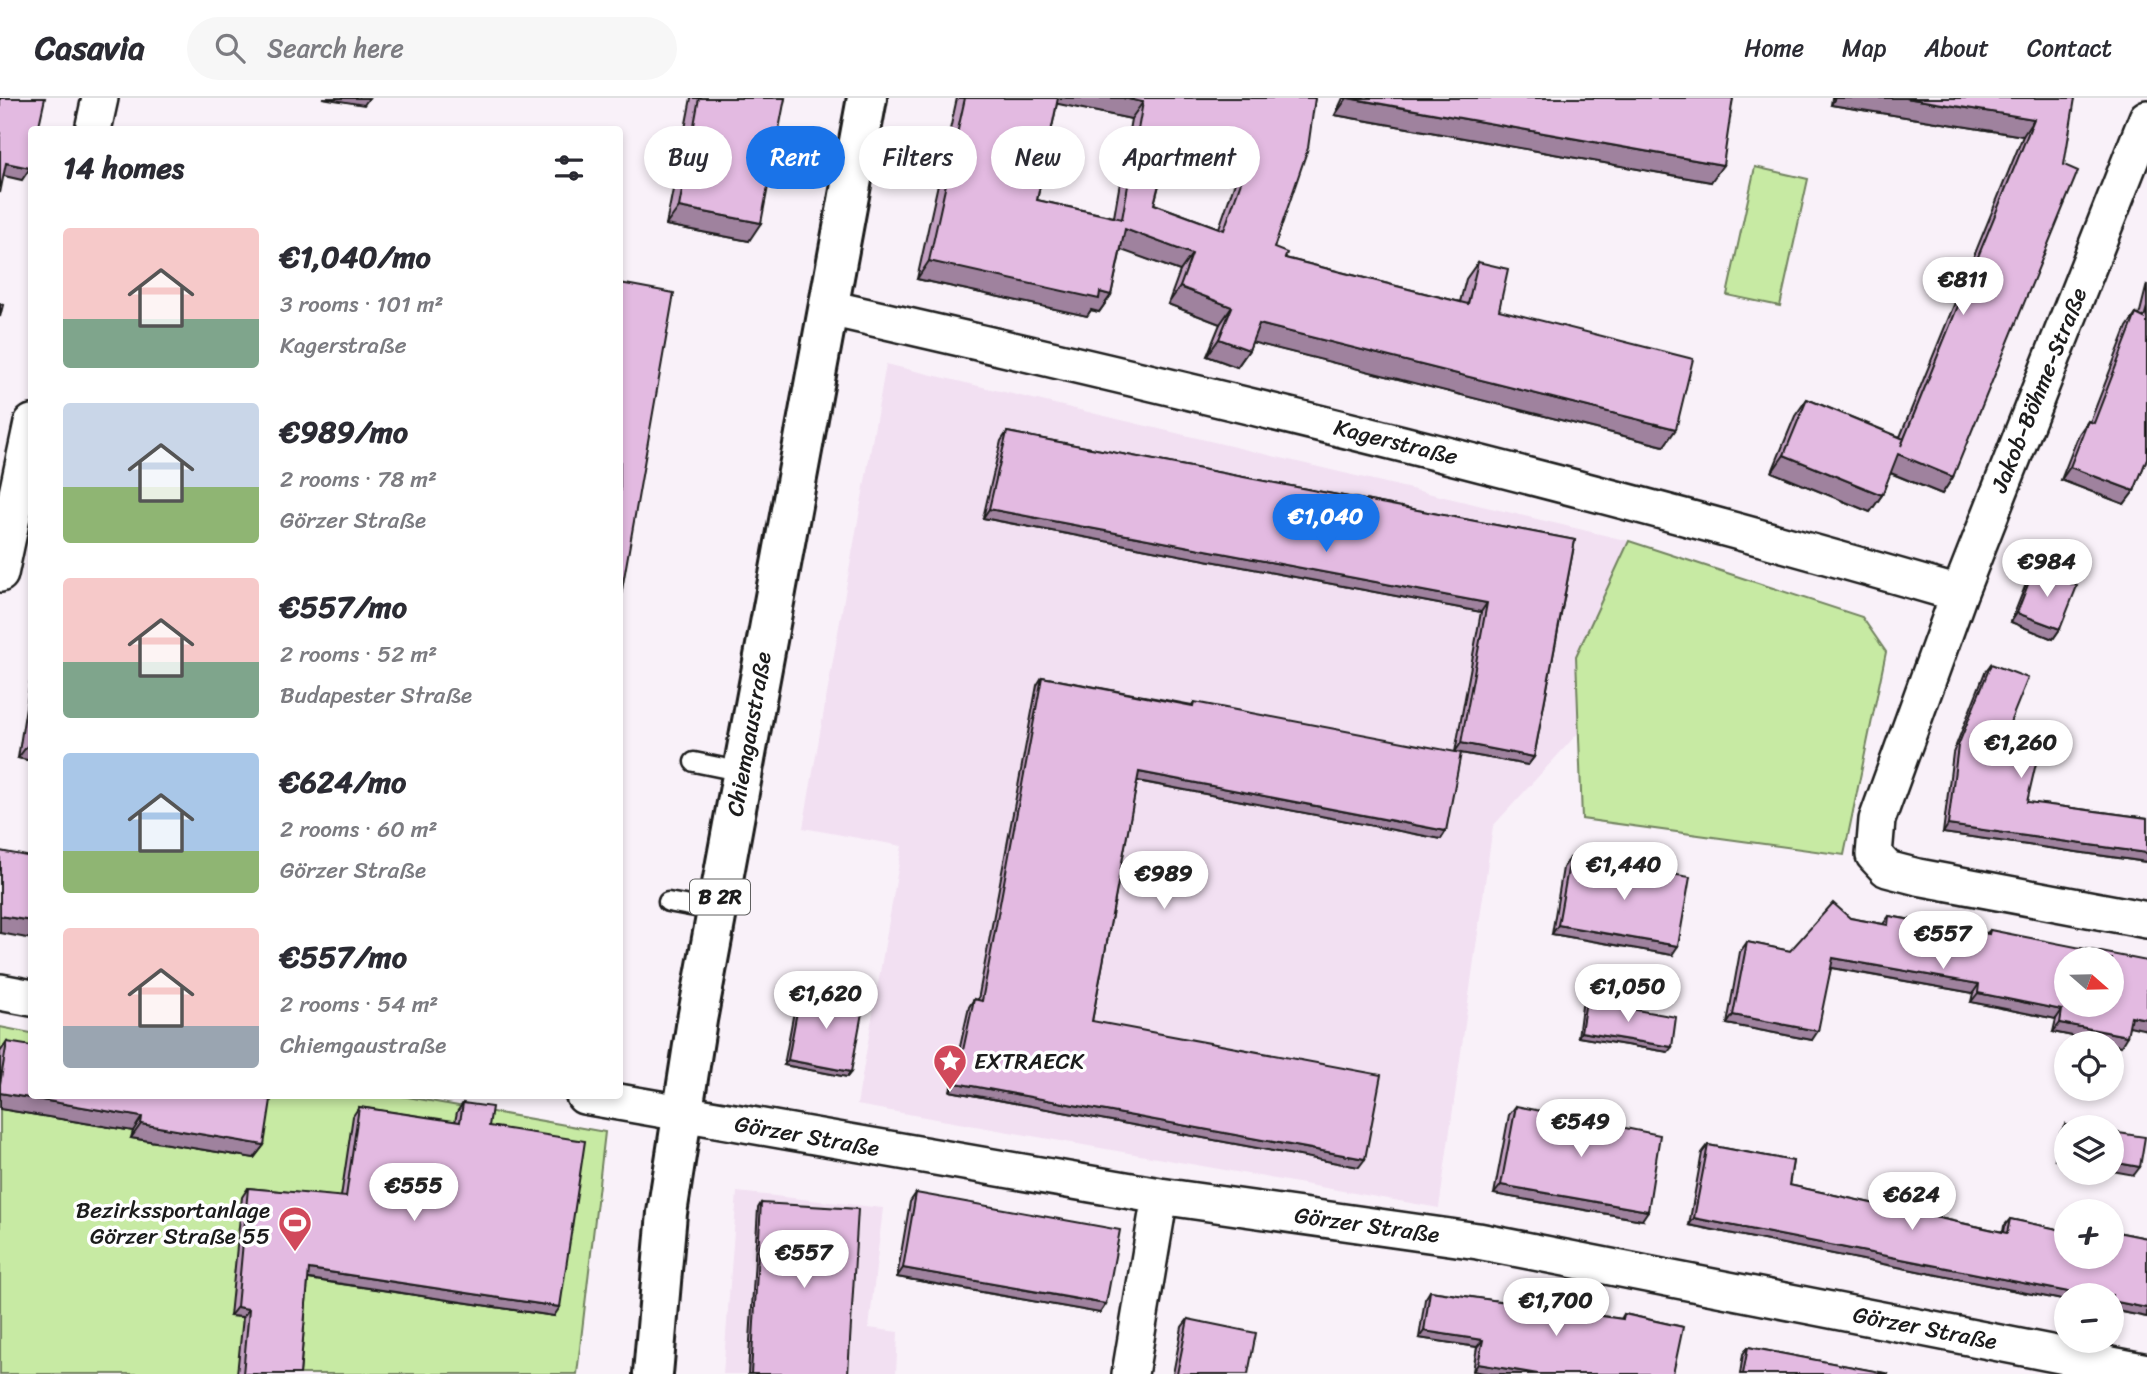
<!DOCTYPE html>
<html lang="en">
<head>
<meta charset="utf-8">
<style>
  :root { --surface:#fff; --page:#f7f7f7; --text:#2b2b33; --muted:#7c7c81; --line:#e1e1e2; --accent:#1a73e8 }
  body { margin:0; font-family:Sriracha,sans-serif; background:var(--page); color:var(--text); height:100vh; display:flex; flex-direction:column; font-size:26px; white-space:nowrap }
  * { box-sizing:border-box; margin:0 }
  p { font-size:23px; color:var(--muted) }
  .icon { flex:none; width:38px; height:38px; fill:none; stroke:currentColor; stroke-width:2; stroke-linecap:round; stroke-linejoin:round }
  .map { position:relative; flex:1; overflow:hidden }
  .sheet { position:absolute; left:28px; top:28px; width:595px; height:973px; display:flex; flex-direction:column; background:var(--surface); border-radius:7px; box-shadow:0 4px 10px #0003 }
  .sheet>* { flex:none }
  .banner { position:absolute; left:644px; top:28px; width:665px; height:63px; display:flex; gap:14px }
  .needle { width:46px; rotate:110deg }
  .fabs { position:absolute; left:2054px; top:849px; display:grid; gap:14px }
  .fabs a { display:grid; place-items:center; width:70px; height:70px; border-radius:50%; background:var(--surface); box-shadow:0 4px 10px #0003; font-size:35px }
  .price { position:absolute; translate:-50% -60px; padding:0 16px; border-radius:24px; background:#fff; color:#222; font-size:23px; line-height:46px; filter:drop-shadow(0 2px 4px #0008) }
  .price::after { content:''; position:absolute; left:50%; top:42px; width:21px; height:16px; margin-left:-10px; background:inherit; clip-path:polygon(0 0,100% 0,50% 100%) }
  .price.current { background:var(--accent); color:#fff }
  ul { padding:0; list-style:none }
  li { display:flex; align-items:center; gap:21px; height:175px; padding:0 35px }
  li span { display:grid; place-items:center; flex:none; width:196px; height:140px; border-radius:7px; color:#555 }
  li>.icon { margin-inline-start:auto }
  span .icon { width:84px; height:84px; fill:#fffc; stroke-width:1 }
  li b { font-size:30px }
  h2 { display:flex; justify-content:space-between; align-items:center; height:84px; padding:0 35px; font-size:30px }
  .chip { padding:0 24px; border-radius:32px; background:var(--surface); box-shadow:0 4px 10px #0003; font-size:24px; line-height:63px }
  .chip.current { background:var(--accent); color:#fff }
  header { display:flex; align-items:center; gap:42px; box-sizing:border-box; height:98px; padding:0 35px; background:var(--surface); border-bottom:2px solid var(--line) }
  header strong { font-size:33px }
  nav { display:flex; gap:38px; margin-inline-start:auto; font-size:24px }
  .search { width:490px; height:63px; background:var(--page); display:flex; align-items:center; gap:18px; box-sizing:border-box; padding:0 24px; border-radius:38px; color:var(--muted); font-size:26px }
  .map>svg:first-child { display:block }
  .built { fill:#f2e0f2 }
  .green { fill:#c7eaa3; stroke:#728360; stroke-width:2 }
  .lines { fill:none; stroke-linecap:round; stroke-linejoin:round }
  .service-casing { stroke:#1c1c1c; stroke-width:23 }
  .minor-casing { stroke:#1c1c1c; stroke-width:40 }
  .primary-casing { stroke:#1c1c1c; stroke-width:44 }
  .service { stroke:#fff; stroke-width:18 }
  .minor { stroke:#fff; stroke-width:35 }
  .primary { stroke:#fff; stroke-width:38 }
  .wall { fill:#c3a0c2; stroke:#1c1c1c; stroke-width:2; fill-rule:evenodd }
  .shaded-wall { fill:#9f829e; stroke:#1c1c1c; stroke-width:2 }
  .building { fill:#e3bae1; stroke:#1c1c1c; stroke-width:2; fill-rule:evenodd }
  .labels { text-anchor:middle; dominant-baseline:central; stroke-width:7; stroke-linejoin:round; paint-order:stroke }
  .shield { fill:#fff; stroke:#606060; stroke-width:2 }
  .shield-label { font-size:21px; font-weight:bold; fill:#1c1c1c }
  .street-label { font-size:23px; fill:#1c1c1c; stroke:#fff }
  .poi-label { font-size:23px; fill:#1c1c1c; stroke:#fff; text-anchor:start }
</style>
</head>
<body>
<header>
<strong>Casavia</strong>
<div class="search"><svg class="icon" aria-label="search" viewBox="0 0 24 24"><circle cx="10" cy="10" r="6"/><path d="M15 15l6 6"/></svg>Search here</div>
<nav><a>Home</a><a>Map</a><a>About</a><a>Contact</a></nav>
</header>
<div class="map">
<svg width="2147" height="1276" viewBox="0 0 2147 1276">
  <rect width="100%" height="100%" fill="#f9f1f9"/>
  <filter id="ink" filterUnits="userSpaceOnUse"><feTurbulence type="fractalNoise" baseFrequency=".0143" numOctaves="2"/><feDisplacementMap in="SourceGraphic" scale="14" xChannelSelector="R" yChannelSelector="G"/><feConvolveMatrix kernelMatrix="1 2 1 2 8 2 1 2 1" color-interpolation-filters="sRGB"/></filter>
  <g filter="url(#ink)">
    <path class="built" d="M886,266L1629,443L1576,558L1579,634L1493,728L1439,1110L857,1007L902,748L803,730Z
      M737,1094L883,1110L869,1230L898,1234L896,1276H723Z"/>
    <path class="green" d="M1755,69L1808,81L1780,208L1727,197Z
      M1629,443L1862,519L1886,554L1844,757L1582,721L1576,558Z
      M0,929L31,935L32,998H402L605,1034L577,1276H0Z"/>
    <g class="lines">
      <g class="service-casing">
        <path id="service" d="M694,664L743,674
          M668,804L717,813"/>
      </g>
      <g class="minor-casing">
        <path id="minor" d="M2147,20L1959,496L1877,722L1874,757L1887,771L1918,779L2147,822
          M93,32L100,0
          M829,210C1208,296 1586,387 1959,496
          M0,476L32,325
          M0,894L32,900
          M584,998L1160,1098L1478,1143L2147,1274
          M1130,1276L1160,1098"/>
      </g>
      <g class="primary-casing">
        <path id="primary" d="M653,1276L667,1115L697,922L867,0"/>
      </g>
      <use href="#service" class="service"/>
      <use href="#minor" class="minor"/>
      <use href="#primary" class="primary"/>
    </g>
    <path class="wall" d="M691,0H785L749,143L666,127Z
      M957,0H1315L1274,150L1285,160L1460,204L1466,181L1478,164L1499,212L1664,348L1252,244L1249,252L1237,269L1207,258L1220,226L1168,206L1180,173L1121,151L1111,197L1099,214L1091,212L1087,218L917,181ZM1057,5L1131,21L1114,119L1037,102ZM1165,65L1237,78L1219,130L1154,106Z
      M1343,0H1733L1711,84L1335,17Z
      M1832,0H2075L1953,379L1942,396L1890,375L1882,397L1870,414L1772,374L1795,318L1807,301L1900,339L2023,38L1831,7Z
      M2147,186V360L2134,393L2124,406L2061,382L2079,336L2088,323L2090,324L2127,229L2136,216L2139,218Z
      M1007,334L1575,442L1534,659L1528,667L1455,654L1481,514L983,420L1001,343Z
      M2034,471L2060,531L2053,541L2011,524L2028,481Z
      M1991,566L2007,632L2027,704L2147,720V764L1943,735L1953,655L1985,574Z
      M32,571V663L18,660Z
      M1042,579L1192,607L1194,604L1446,733L1441,741L1137,683L1092,923L1359,1069L950,993L969,909L974,901L978,902L1037,587Z
      M1570,760L1672,857L1552,836L1563,770Z
      M1889,818L1987,835L1990,832L2129,928L2121,948L2053,934L2056,921L1971,904L1973,895L1831,870L1812,942L1727,926L1740,854L1747,844L1790,853L1850,820L1883,826Z
      M801,892L851,974L847,979L784,967L797,897Z
      M1586,903L1668,954L1578,939L1582,908Z
      M7,944L32,998H246L264,1047L254,1060L131,1040L133,1033L0,1011V954Z
      M463,1005L489,1028L554,1218L308,1181L300,1276H237L243,1219L230,1218L242,1099L248,1090L341,1099L353,1018L359,1009L455,1024L457,1014Z
      M1516,1008L1642,1122L1494,1096L1509,1017Z
      M2065,1027L2067,1064L2055,1062L2060,1035Z
      M1708,1047L1793,1063L1789,1087L2003,1134L2004,1128L2010,1121L2067,1133V1158H2112V1133L2147,1140V1219L2112,1212V1197H2067V1203L1689,1127L1702,1055Z
      M916,1095L1106,1206L1100,1215L897,1179L910,1104Z
      M761,1105L848,1276H748L758,1110Z
      M1430,1193L1621,1221L1624,1216L1683,1229L1473,1273L1477,1249L1419,1240L1425,1201Z
      M1188,1221L1248,1276H1173L1182,1229Z
      M1748,1249L1889,1276H1740L1743,1256Z"/>
    <path class="shaded-wall" d="M322,0H369L364,7Z
      M1052,0H1123L1143,4L1131,21L1049,4Z
      M1347,0L1723,67L1711,84L1335,17Z
      M1835,0H1906L2034,21L2023,38L1831,7Z
      M1169,46L1249,61L1237,78L1157,63Z
      M6,65L30,70L22,82L0,77Z
      M679,109L761,125L749,143L666,127Z
      M1125,131L1192,156L1180,173L1113,149Z
      M929,163L1100,194L1111,197L1099,214L1091,212L1087,218L917,181Z
      M1180,189L1232,209L1220,226L1168,206Z
      M1259,226L1676,331L1664,348L1247,243Z
      M1219,241L1249,252L1237,269L1207,258Z
      M1898,356L1953,379L1942,396L1886,373Z
      M1784,357L1882,397L1870,414L1772,374Z
      M2070,369L2134,393L2124,406L2061,382Z
      M989,411L1487,505L1481,514L983,420Z
      M2017,515L2060,531L2053,541L2011,524Z
      M30,644H32V663L18,660Z
      M1461,645L1534,659L1528,667L1455,654Z
      M1139,674L1446,733L1441,741L1133,682Z
      M1948,727L2147,755V764L1943,735Z
      M0,818L32,823V841L0,835Z
      M1558,827L1678,848L1672,857L1552,836Z
      M1833,860L1979,886L1973,895L1827,869Z
      M1978,895L2062,912L2056,921L1971,904Z
      M1733,917L1818,933L1812,942L1727,926Z
      M2131,918L2147,921V932L2125,927Z
      M2060,925L2127,938L2121,948L2053,934Z
      M1581,934L1672,949L1668,954L1578,939Z
      M788,962L851,974L847,979L784,967Z
      M956,985L1365,1061L1359,1069L950,993Z
      M0,995L142,1019L133,1033L0,1011Z
      M141,1026L264,1047L254,1060L131,1040Z
      M2060,1054L2067,1055V1064L2055,1062Z
      M2112,1064L2140,1069L2134,1077L2112,1073Z
      M1501,1087L1648,1113L1642,1122L1494,1096Z
      M1694,1120L2084,1197H2067V1203L1689,1127Z
      M903,1170L1106,1206L1100,1215L897,1179Z
      M309,1171L560,1209L554,1218L303,1180Z
      M2112,1203L2147,1210V1219L2112,1212Z
      M237,1209L249,1211L243,1219L230,1218Z
      M1424,1233L1483,1242L1477,1249L1419,1240Z
      M1478,1266L1538,1276H1489L1473,1273Z"/>
    <path class="building" d="M0,0H45L38,32H32V64L30,70L6,65L0,95Z
      M699,0H785L761,125L679,109Z
      M965,0H1058L1037,102L1122,121L1143,4L1123,0H1315L1308,50L1274,150L1287,155L1285,160L1468,206L1478,164L1508,171L1499,212L1693,261L1676,331L1259,226L1249,252L1219,241L1232,209L1180,189L1192,156L1125,131L1111,197L1100,194L1099,201L929,163ZM1169,46L1249,61L1224,132L1154,106Z
      M1349,0H1733L1723,67Z
      M1906,0H2075L2064,67L2078,73L1953,379L1898,356L1882,397L1784,357L1807,301L1904,341L1901,348L2034,21Z
      M620,185L674,195L620,503Z
      M0,206L3,207L0,219Z
      M2147,209V360L2134,393L2070,369L2088,323L2094,325L2136,216L2144,220Z
      M1007,334L1575,442L1534,659L1461,645L1487,505L989,411Z
      M2034,471L2077,488L2060,531L2017,515Z
      M1991,566L2028,580L2007,632L2043,635L2027,704L2147,720V755L1948,727L1958,648Z
      M1042,579L1193,608L1194,604L1461,655L1446,733L1139,674L1092,923L1381,977L1365,1061L956,985L974,901L982,903Z
      M0,753L32,759V823L0,818Z
      M1570,760L1690,779L1678,848L1558,827Z
      M1833,805L1850,820L1888,827L1889,818L1989,836L1990,832L2147,863V921L2131,918L2127,938L2060,925L2062,912L1978,895L1979,886L1833,860L1818,933L1733,917L1747,844L1790,853ZM2067,861H2112V906H2067Z
      M801,892L864,904L851,974L788,962Z
      M1586,903L1676,919L1672,949L1581,934Z
      M7,944L32,948V998H246L271,1002L264,1047L141,1026L142,1019L0,995V986Z
      M463,1005L492,1009L489,1028L585,1043L560,1209L309,1171L300,1276H243L249,1211L237,1209L248,1090L346,1099L359,1009L460,1024Z
      M1516,1008L1660,1037L1648,1113L1501,1087Z
      M2065,1027L2076,1029H2067V1055L2060,1054Z
      M2112,1034L2145,1039L2140,1069L2112,1064Z
      M1708,1047L1793,1063L1789,1087L2007,1135L2010,1121L2067,1133V1158H2112V1133L2147,1140V1210L2112,1203V1197H2084L1694,1120Z
      M916,1095L1120,1132L1106,1206L903,1170Z
      M761,1105L858,1111L848,1276H751Z
      M1430,1193L1623,1221L1624,1216L1683,1229L1673,1276H1538L1478,1266L1483,1242L1424,1233Z
      M1188,1221L1256,1235L1248,1276H1177Z
      M1748,1249L1885,1275L1889,1276H1743Z"/>
  </g>
  <defs>
    <g id="sight-pin" transform="scale(1.75)"><path d="M0 17L-7.5 6A9.5 9.5 0 1 1 7.5 6Z" fill="#d1495b" stroke="#fff"/><path d="M0-6L1.8-2.2L6-1.7L2.9 1.2L3.7 5.4L0 3.3L-3.7 5.4L-2.9 1.2L-6-1.7L-1.8-2.2Z" fill="#fff"/></g>
    <g id="stadium-pin" transform="scale(1.75)"><path d="M0 17L-7.5 6A9.5 9.5 0 1 1 7.5 6Z" fill="#d1495b" stroke="#fff"/><path d="M0-5a6.5 5 0 1 0 0 10a6.5 5 0 1 0 0-10ZM-3.5-1.8h7v3.6h-7Z" fill="#fff"/></g>
  </defs>
  <g fill-rule="evenodd">
    <use href="#sight-pin" x="950" y="963"/>
    <use href="#stadium-pin" x="295" y="1125"/>
  </g>
  <g class="labels">
    <rect class="shield" x="690" y="781.5" width="60" height="35" rx="5"/>
    <g class="shield-label">
      <text x="720" y="799">B 2R</text>
    </g>
    <g class="street-label">
      <text transform="translate(2039 292) rotate(-68)">Jakob-Böhme-Straße</text>
      <text transform="translate(1396 344) rotate(14)">Kagerstraße</text>
      <text transform="translate(749 636) rotate(-80)">Chiemgaustraße</text>
      <text transform="translate(807 1038) rotate(10)">Görzer Straße</text>
      <text transform="translate(1367 1127) rotate(8)">Görzer Straße</text>
      <text transform="translate(1925 1230) rotate(11)">Görzer Straße</text>
    </g>
    <g class="poi-label">
      <text x="974" y="963">EXTRAECK</text>
      <text x="270" y="1112" text-anchor="end">Bezirkssportanlage<tspan x="270" dy="26">Görzer Straße 55</tspan></text>
    </g>
  </g>
</svg>
<div class="fabs">
<a><svg class="needle" viewBox="-14 -14 28 28"><path d="M0-13l5 13h-10z" fill="#e53935"/><path d="M0 13l5-13h-10z" fill="#7c7c81"/></svg></a>
<a><svg class="icon" aria-label="locate" viewBox="0 0 24 24"><circle cx="12" cy="12" r="6"/><path d="M12 2v4M12 18v4M2 12h4M18 12h4"/></svg></a>
<a><svg class="icon" aria-label="layers" viewBox="0 0 24 24"><path d="M12 4l9 5-9 5-9-5zM3 14l9 5 9-5"/></svg></a>
<a>+</a>
<a>−</a>
</div>
<b class="price" style="left:1963px;top:219px">€811</b>
<b class="price current" style="left:1326px;top:456px">€1,040</b>
<b class="price" style="left:2047px;top:501px">€984</b>
<b class="price" style="left:2021px;top:682px">€1,260</b>
<b class="price" style="left:1624px;top:804px">€1,440</b>
<b class="price" style="left:1164px;top:813px">€989</b>
<b class="price" style="left:1943px;top:873px">€557</b>
<b class="price" style="left:1628px;top:926px">€1,050</b>
<b class="price" style="left:826px;top:933px">€1,620</b>
<b class="price" style="left:1581px;top:1061px">€549</b>
<b class="price" style="left:414px;top:1125px">€555</b>
<b class="price" style="left:1912px;top:1134px">€624</b>
<b class="price" style="left:804px;top:1192px">€557</b>
<b class="price" style="left:1556px;top:1240px">€1,700</b>
<div class="banner">
<a class="chip">Buy</a>
<a class="chip current">Rent</a>
<a class="chip">Filters</a>
<a class="chip">New</a>
<a class="chip">Apartment</a>
</div>
<section class="sheet">
<h2>14 homes<svg class="icon" aria-label="filters" viewBox="0 0 24 24"><path d="M4 7h16M4 17h16"/><circle cx="9" cy="7" r="2"/><circle cx="15" cy="17" r="2"/></svg></h2>
<ul>
<li><span style="background:linear-gradient(#f6c9c9 65%,#7fa58c 0)"><svg class="icon" aria-label="home" viewBox="0 0 24 24"><path d="M3 11l9-7 9 7M6 9v11h12V9"/></svg></span><div><b>€1,040/mo</b><p>3 rooms · 101 m²</p><p>Kagerstraße</p></div></li>
<li><span style="background:linear-gradient(#c9d6e8 60%,#8fb573 0)"><svg class="icon" aria-label="home" viewBox="0 0 24 24"><path d="M3 11l9-7 9 7M6 9v11h12V9"/></svg></span><div><b>€989/mo</b><p>2 rooms · 78 m²</p><p>Görzer Straße</p></div></li>
<li><span style="background:linear-gradient(#f6c9c9 60%,#7fa58c 0)"><svg class="icon" aria-label="home" viewBox="0 0 24 24"><path d="M3 11l9-7 9 7M6 9v11h12V9"/></svg></span><div><b>€557/mo</b><p>2 rooms · 52 m²</p><p>Budapester Straße</p></div></li>
<li><span style="background:linear-gradient(#a9c7e8 70%,#8fb573 0)"><svg class="icon" aria-label="home" viewBox="0 0 24 24"><path d="M3 11l9-7 9 7M6 9v11h12V9"/></svg></span><div><b>€624/mo</b><p>2 rooms · 60 m²</p><p>Görzer Straße</p></div></li>
<li><span style="background:linear-gradient(#f6c9c9 70%,#9aa5b1 0)"><svg class="icon" aria-label="home" viewBox="0 0 24 24"><path d="M3 11l9-7 9 7M6 9v11h12V9"/></svg></span><div><b>€557/mo</b><p>2 rooms · 54 m²</p><p>Chiemgaustraße</p></div></li>
</ul>
</section>
</div>
</body>
</html>
